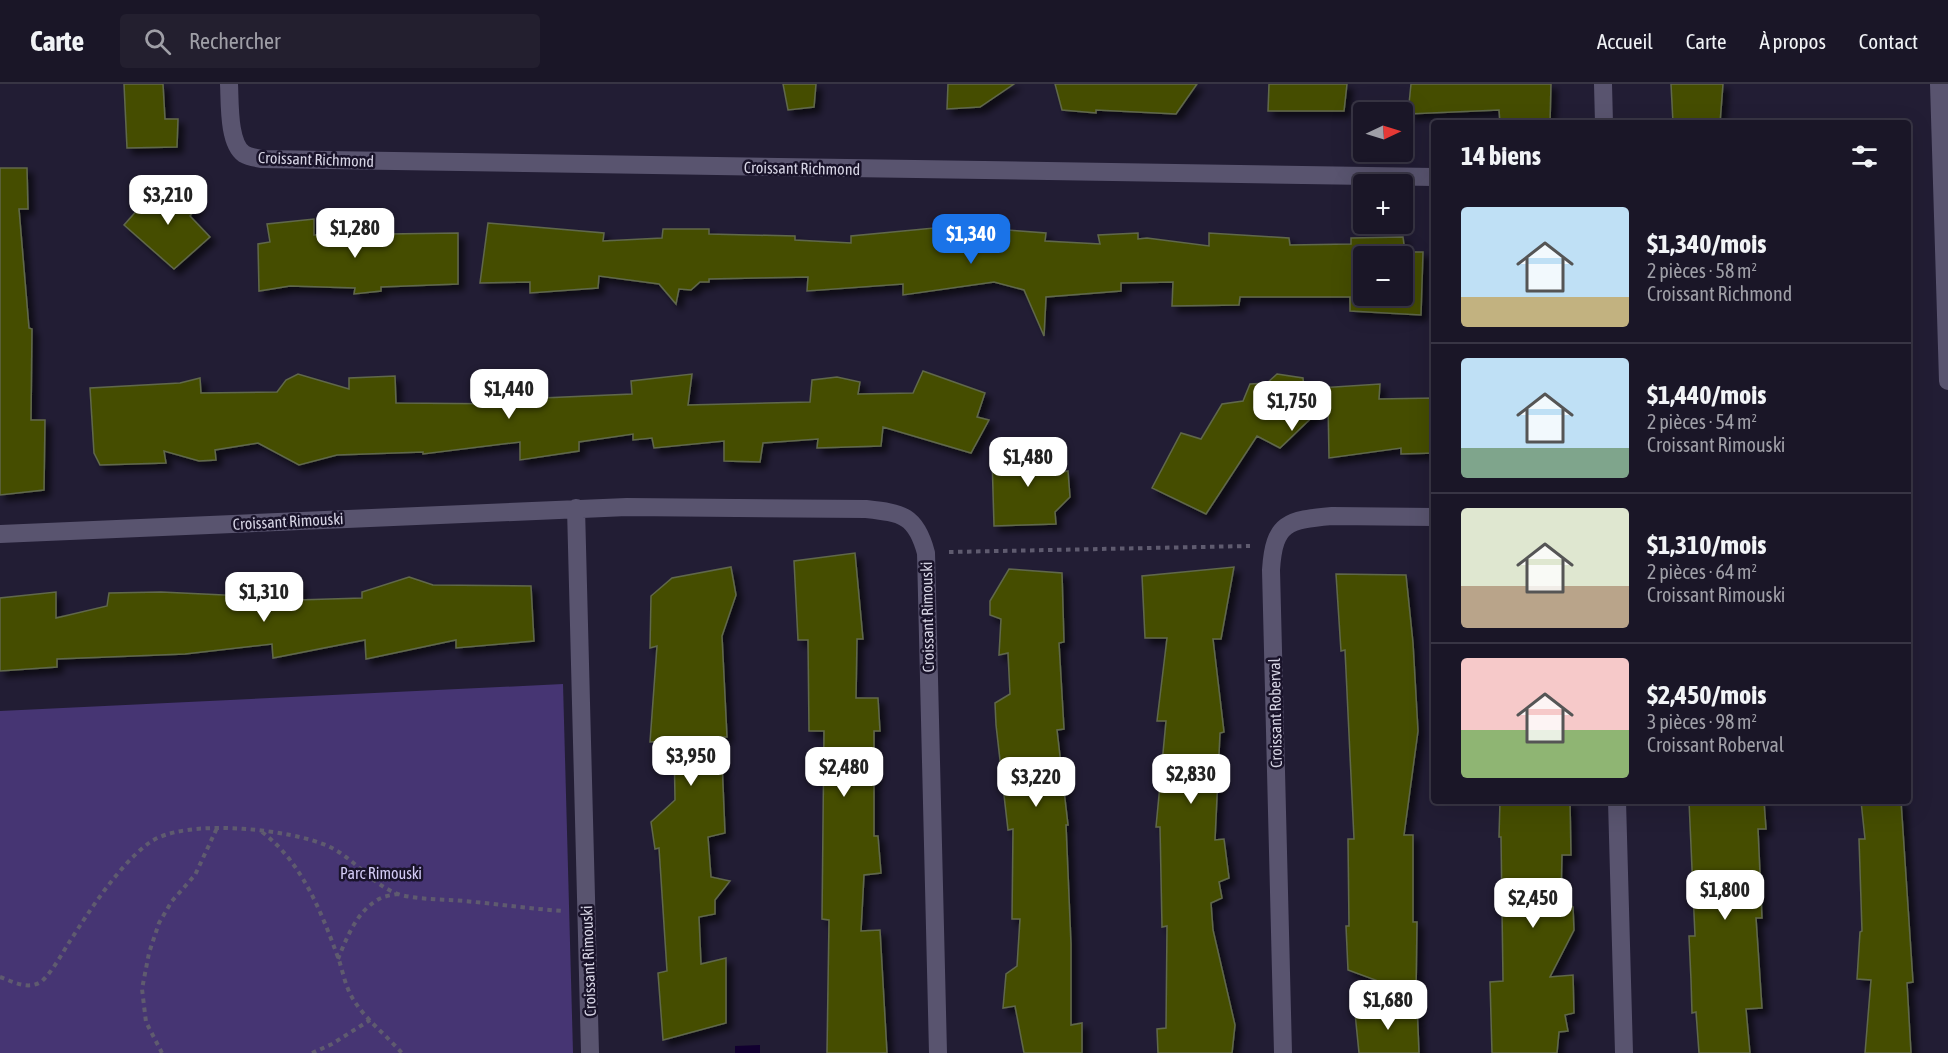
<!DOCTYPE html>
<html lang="fr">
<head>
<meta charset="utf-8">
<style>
  :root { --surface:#1a1627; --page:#231f2f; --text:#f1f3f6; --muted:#9f9fa7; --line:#383544; --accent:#1a73e8 }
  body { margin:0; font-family:"Asap Condensed",sans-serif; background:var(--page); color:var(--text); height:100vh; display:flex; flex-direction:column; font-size:22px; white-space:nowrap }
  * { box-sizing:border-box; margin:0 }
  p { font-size:20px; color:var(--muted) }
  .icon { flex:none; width:33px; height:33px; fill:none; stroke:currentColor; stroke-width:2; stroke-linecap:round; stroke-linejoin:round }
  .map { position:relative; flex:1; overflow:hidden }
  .sheet { position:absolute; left:1431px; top:36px; width:480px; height:684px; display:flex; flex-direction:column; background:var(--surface); border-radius:6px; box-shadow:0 6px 24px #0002,0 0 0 2px var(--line) }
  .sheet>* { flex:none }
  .needle { width:39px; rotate:86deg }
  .buttons { position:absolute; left:1353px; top:18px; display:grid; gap:12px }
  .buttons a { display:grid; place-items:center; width:60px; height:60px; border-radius:6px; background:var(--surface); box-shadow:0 6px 24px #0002,0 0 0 2px var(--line); font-size:30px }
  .price { position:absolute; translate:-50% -51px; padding:0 14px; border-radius:12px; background:#fff; color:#222; font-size:20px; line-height:39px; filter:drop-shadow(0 2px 3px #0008) }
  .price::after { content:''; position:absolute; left:50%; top:36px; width:18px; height:14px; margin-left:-9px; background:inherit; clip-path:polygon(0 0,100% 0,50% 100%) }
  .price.current { background:var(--accent); color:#fff }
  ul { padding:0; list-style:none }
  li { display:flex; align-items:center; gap:18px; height:150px; padding:0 30px }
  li+li { border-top:2px solid var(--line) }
  li span { display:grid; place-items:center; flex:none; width:168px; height:120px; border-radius:6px; color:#555 }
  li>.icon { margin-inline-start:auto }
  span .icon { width:72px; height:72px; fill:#fffc; stroke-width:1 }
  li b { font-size:26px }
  h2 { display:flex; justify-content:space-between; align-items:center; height:72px; padding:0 30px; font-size:26px }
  header { display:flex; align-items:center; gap:36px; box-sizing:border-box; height:84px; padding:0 30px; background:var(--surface); border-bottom:2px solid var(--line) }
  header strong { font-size:28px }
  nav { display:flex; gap:33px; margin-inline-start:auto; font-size:21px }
  .search { width:420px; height:54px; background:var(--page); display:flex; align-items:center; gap:15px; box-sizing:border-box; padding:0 21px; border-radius:6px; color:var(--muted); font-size:22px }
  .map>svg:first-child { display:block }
  .green { fill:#463573 }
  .water { fill:#120030 }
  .building { fill:#444e03; stroke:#61684b; stroke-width:1.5; fill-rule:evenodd; filter:url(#shadow) }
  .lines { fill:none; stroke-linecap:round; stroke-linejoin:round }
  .path { stroke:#5f5b6f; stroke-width:4; stroke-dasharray:4.5 4.5; stroke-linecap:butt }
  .minor { stroke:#59546f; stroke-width:18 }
  .labels { text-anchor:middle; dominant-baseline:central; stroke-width:5; stroke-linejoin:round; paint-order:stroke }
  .street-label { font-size:16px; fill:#d6d4e4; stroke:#19132a }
  .park-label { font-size:16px; fill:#d3cbf5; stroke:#19132a }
</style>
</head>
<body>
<header>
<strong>Carte</strong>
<div class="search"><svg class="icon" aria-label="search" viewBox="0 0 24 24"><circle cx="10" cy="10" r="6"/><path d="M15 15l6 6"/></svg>Rechercher</div>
<nav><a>Accueil</a><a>Carte</a><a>À propos</a><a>Contact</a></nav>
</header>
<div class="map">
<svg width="1948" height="969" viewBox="0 0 1948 969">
  <defs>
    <filter id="shadow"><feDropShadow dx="5.5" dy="5.5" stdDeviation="3" flood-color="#0009"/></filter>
  </defs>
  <rect width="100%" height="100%" fill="#221d34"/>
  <path class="green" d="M563,600L573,969H0V627Z"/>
  <path class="water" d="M760,961V969H735V962Z"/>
  <path class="building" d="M124,0H163L165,35H178L177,63L127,64Z
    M783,0H816L814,23L788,26Z
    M948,0H1014L980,23L947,25Z
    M1055,0H1197L1176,30L1096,26V29L1062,26Z
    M1269,0H1347L1344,27H1268Z
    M1411,0H1551L1550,39H1500L1499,26L1408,30Z
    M1671,0H1723L1720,39H1673Z
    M0,84H27L28,125H19L29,244L32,245L31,336H45L44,406L0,411Z
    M162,98L196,123L190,132L210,153L174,185L124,141Z
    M314,135V151L458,149V200L381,203V207L354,210L355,204L290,202L259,207L258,160L270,158L267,140Z
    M488,139L604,149L603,157L662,154L663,145H709V150L795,152V156L851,159V152L934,144L935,155L995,152V145L1046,149L1045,157L1100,160L1098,151L1138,149V155L1147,154L1209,162V149L1289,154L1290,161L1351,160V154L1403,153L1405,168H1423L1421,231L1350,227V213H1240L1239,221L1172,222L1173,198L1121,199V207L1046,213L1044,252L1024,206L994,198L903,211V200L807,207L808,193L709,195V198H700L691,206L679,205L676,220L659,200L599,192L598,204L530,209V198L480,199ZM1364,172H1402V212H1364Z
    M923,287L985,309L977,333L989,336L971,369L883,343L881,362L817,364L818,355L763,359L760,378L724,377V357L654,364L652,354L633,356V350L579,358V367L520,376V358L423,370V368L337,371L299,381L258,359L215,366L216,376L199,377L164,367L166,379L100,381L94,369L90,304L180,299L200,294L201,309L277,308L286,296L298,290L349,305V294L395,292L396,319L520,320V315L632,310L631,297L692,290L688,321L810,318L812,296L837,293L860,298L858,310L913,309Z
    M1277,290L1303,294L1304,305L1380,300L1379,315L1434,314V369L1401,370V364L1329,374L1328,318L1280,364L1257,352L1206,430L1152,404L1181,349L1201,355L1222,320L1243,317L1250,300L1267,299Z
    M1059,362L1057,389L1068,387L1070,413L1055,428L1056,440L994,442L992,373Z
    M855,469L863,555H857L856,614H878L880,647H874V752H878L881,789L864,791L861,847L880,846L887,969H827L829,836L822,835L824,647H809L808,556H798L794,477Z
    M731,483L736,511L722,552L727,653H721L725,749L708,753L711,793L730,797L715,816V830L699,833L701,880L726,874V939L663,956L658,889L667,887L659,764L655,765L651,738L675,716L674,657L650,658L657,562L650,564L651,512L672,494Z
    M1234,483L1221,555H1213L1224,648L1220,649L1215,756L1224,755L1229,794L1219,798L1222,814L1211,819L1213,846L1235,941L1232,969H1158L1157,945L1166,944L1167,842L1162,843L1160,743H1156L1166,637H1157L1167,554H1145L1142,492Z
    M1009,485L1062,489L1064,558L1059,559L1064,645L1057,646L1068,741H1066L1071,860V941L1082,939V969H1024L1015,922L1003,924L1006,890L1017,882L1020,835H1012L1013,745L1008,746L996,641L995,619L1010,610L1008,569L999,571L1001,535L990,531V517Z
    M1336,490L1406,491L1413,559L1418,647L1404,751H1413V838H1417L1416,911L1348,886L1346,842H1349L1348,755H1354L1345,566L1341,567Z
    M409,493L433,501L531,502L534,557L456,564V556L366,575L365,556L273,574L272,560L185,570L57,575V583L0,587V514L56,508V534L107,522L109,509L161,508L269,513V506L301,501L298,516L362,514V508Z
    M1500,717H1570L1571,771H1562L1561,816L1573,823L1574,846L1550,893L1573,891L1574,929L1565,931L1568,947L1559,948L1557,969H1492L1490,898L1503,897L1501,753H1499Z
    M1689,717H1764L1766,745H1758L1762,834H1756L1762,924L1746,925L1750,969H1699L1696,928L1692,929L1691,896L1689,852H1695Z
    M1861,717H1901L1913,898L1907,899L1911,969H1865L1871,896L1857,895L1860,848L1862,847L1859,755H1865Z
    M1417,920L1419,969H1359L1355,929Z"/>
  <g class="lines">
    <path class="path" d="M949,468L1250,462
      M262,748C303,779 322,830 339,876C343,889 346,904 353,915C365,935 386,951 402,969
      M338,875C347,853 357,827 379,815C384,812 392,811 398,810
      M0,893C14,898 27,906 41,898C53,887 61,871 70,857C90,826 119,781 149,759C183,733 293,745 330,763C355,775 374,803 401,811C422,816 443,815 464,817C498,820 531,825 564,827
      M162,969L146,938L142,905L149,869L159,839L172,817L195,791L217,744
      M312,969L332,960L370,936"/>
    <path class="minor" d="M229,0C230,18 228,59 244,70C249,73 256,74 262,75L1434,93
      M1603,0L1604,39
      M1939,0L1948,297
      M576,424L590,969
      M0,450L627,423L866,425C902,429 916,431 926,469L938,969
      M1617,717L1624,969
      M1283,969L1271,486C1274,438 1288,436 1332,432L1434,433"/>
  </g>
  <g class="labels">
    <g class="street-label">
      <text transform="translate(316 75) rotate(2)">Croissant Richmond</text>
      <text transform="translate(802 84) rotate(1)">Croissant Richmond</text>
      <text transform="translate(288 437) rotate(-3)">Croissant Rimouski</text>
      <text transform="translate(927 533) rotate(-91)">Croissant Rimouski</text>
      <text transform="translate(1275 629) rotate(-91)">Croissant Roberval</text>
      <text transform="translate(588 877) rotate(-92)">Croissant Rimouski</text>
    </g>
    <g class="park-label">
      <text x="381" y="789">Parc Rimouski</text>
    </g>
  </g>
</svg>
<div class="buttons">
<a><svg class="needle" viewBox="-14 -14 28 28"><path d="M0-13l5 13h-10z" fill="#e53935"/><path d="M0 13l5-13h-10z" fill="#9f9fa7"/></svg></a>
<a>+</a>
<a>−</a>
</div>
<b class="price" style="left:168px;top:142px">$3,210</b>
<b class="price" style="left:355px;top:175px">$1,280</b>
<b class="price current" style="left:971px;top:181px">$1,340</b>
<b class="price" style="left:509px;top:336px">$1,440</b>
<b class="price" style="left:1292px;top:348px">$1,750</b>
<b class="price" style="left:1028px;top:404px">$1,480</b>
<b class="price" style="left:264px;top:539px">$1,310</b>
<b class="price" style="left:691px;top:703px">$3,950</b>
<b class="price" style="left:844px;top:714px">$2,480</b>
<b class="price" style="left:1191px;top:721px">$2,830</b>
<b class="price" style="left:1036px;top:724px">$3,220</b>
<b class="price" style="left:1725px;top:837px">$1,800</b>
<b class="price" style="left:1533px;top:845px">$2,450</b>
<b class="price" style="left:1388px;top:947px">$1,680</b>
<section class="sheet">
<h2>14 biens<svg class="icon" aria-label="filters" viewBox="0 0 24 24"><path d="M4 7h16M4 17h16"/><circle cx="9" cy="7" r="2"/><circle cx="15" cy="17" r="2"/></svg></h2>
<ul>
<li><span style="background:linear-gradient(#bfe0f5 75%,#c2b280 0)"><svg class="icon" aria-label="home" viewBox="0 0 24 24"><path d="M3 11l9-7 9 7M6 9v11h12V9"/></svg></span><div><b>$1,340/mois</b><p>2 pièces · 58 m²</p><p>Croissant Richmond</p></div></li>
<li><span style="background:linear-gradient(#bfe0f5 75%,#7fa58c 0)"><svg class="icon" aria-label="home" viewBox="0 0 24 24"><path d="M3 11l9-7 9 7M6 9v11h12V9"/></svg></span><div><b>$1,440/mois</b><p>2 pièces · 54 m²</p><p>Croissant Rimouski</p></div></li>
<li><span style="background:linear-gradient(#dfe7d0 65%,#b9a48a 0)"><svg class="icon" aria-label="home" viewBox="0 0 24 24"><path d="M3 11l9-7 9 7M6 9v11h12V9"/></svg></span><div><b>$1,310/mois</b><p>2 pièces · 64 m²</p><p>Croissant Rimouski</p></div></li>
<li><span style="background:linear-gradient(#f6c9c9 60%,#8fb573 0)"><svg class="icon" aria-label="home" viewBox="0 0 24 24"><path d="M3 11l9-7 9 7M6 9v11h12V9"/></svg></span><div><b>$2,450/mois</b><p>3 pièces · 98 m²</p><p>Croissant Roberval</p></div></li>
</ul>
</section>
</div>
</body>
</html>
